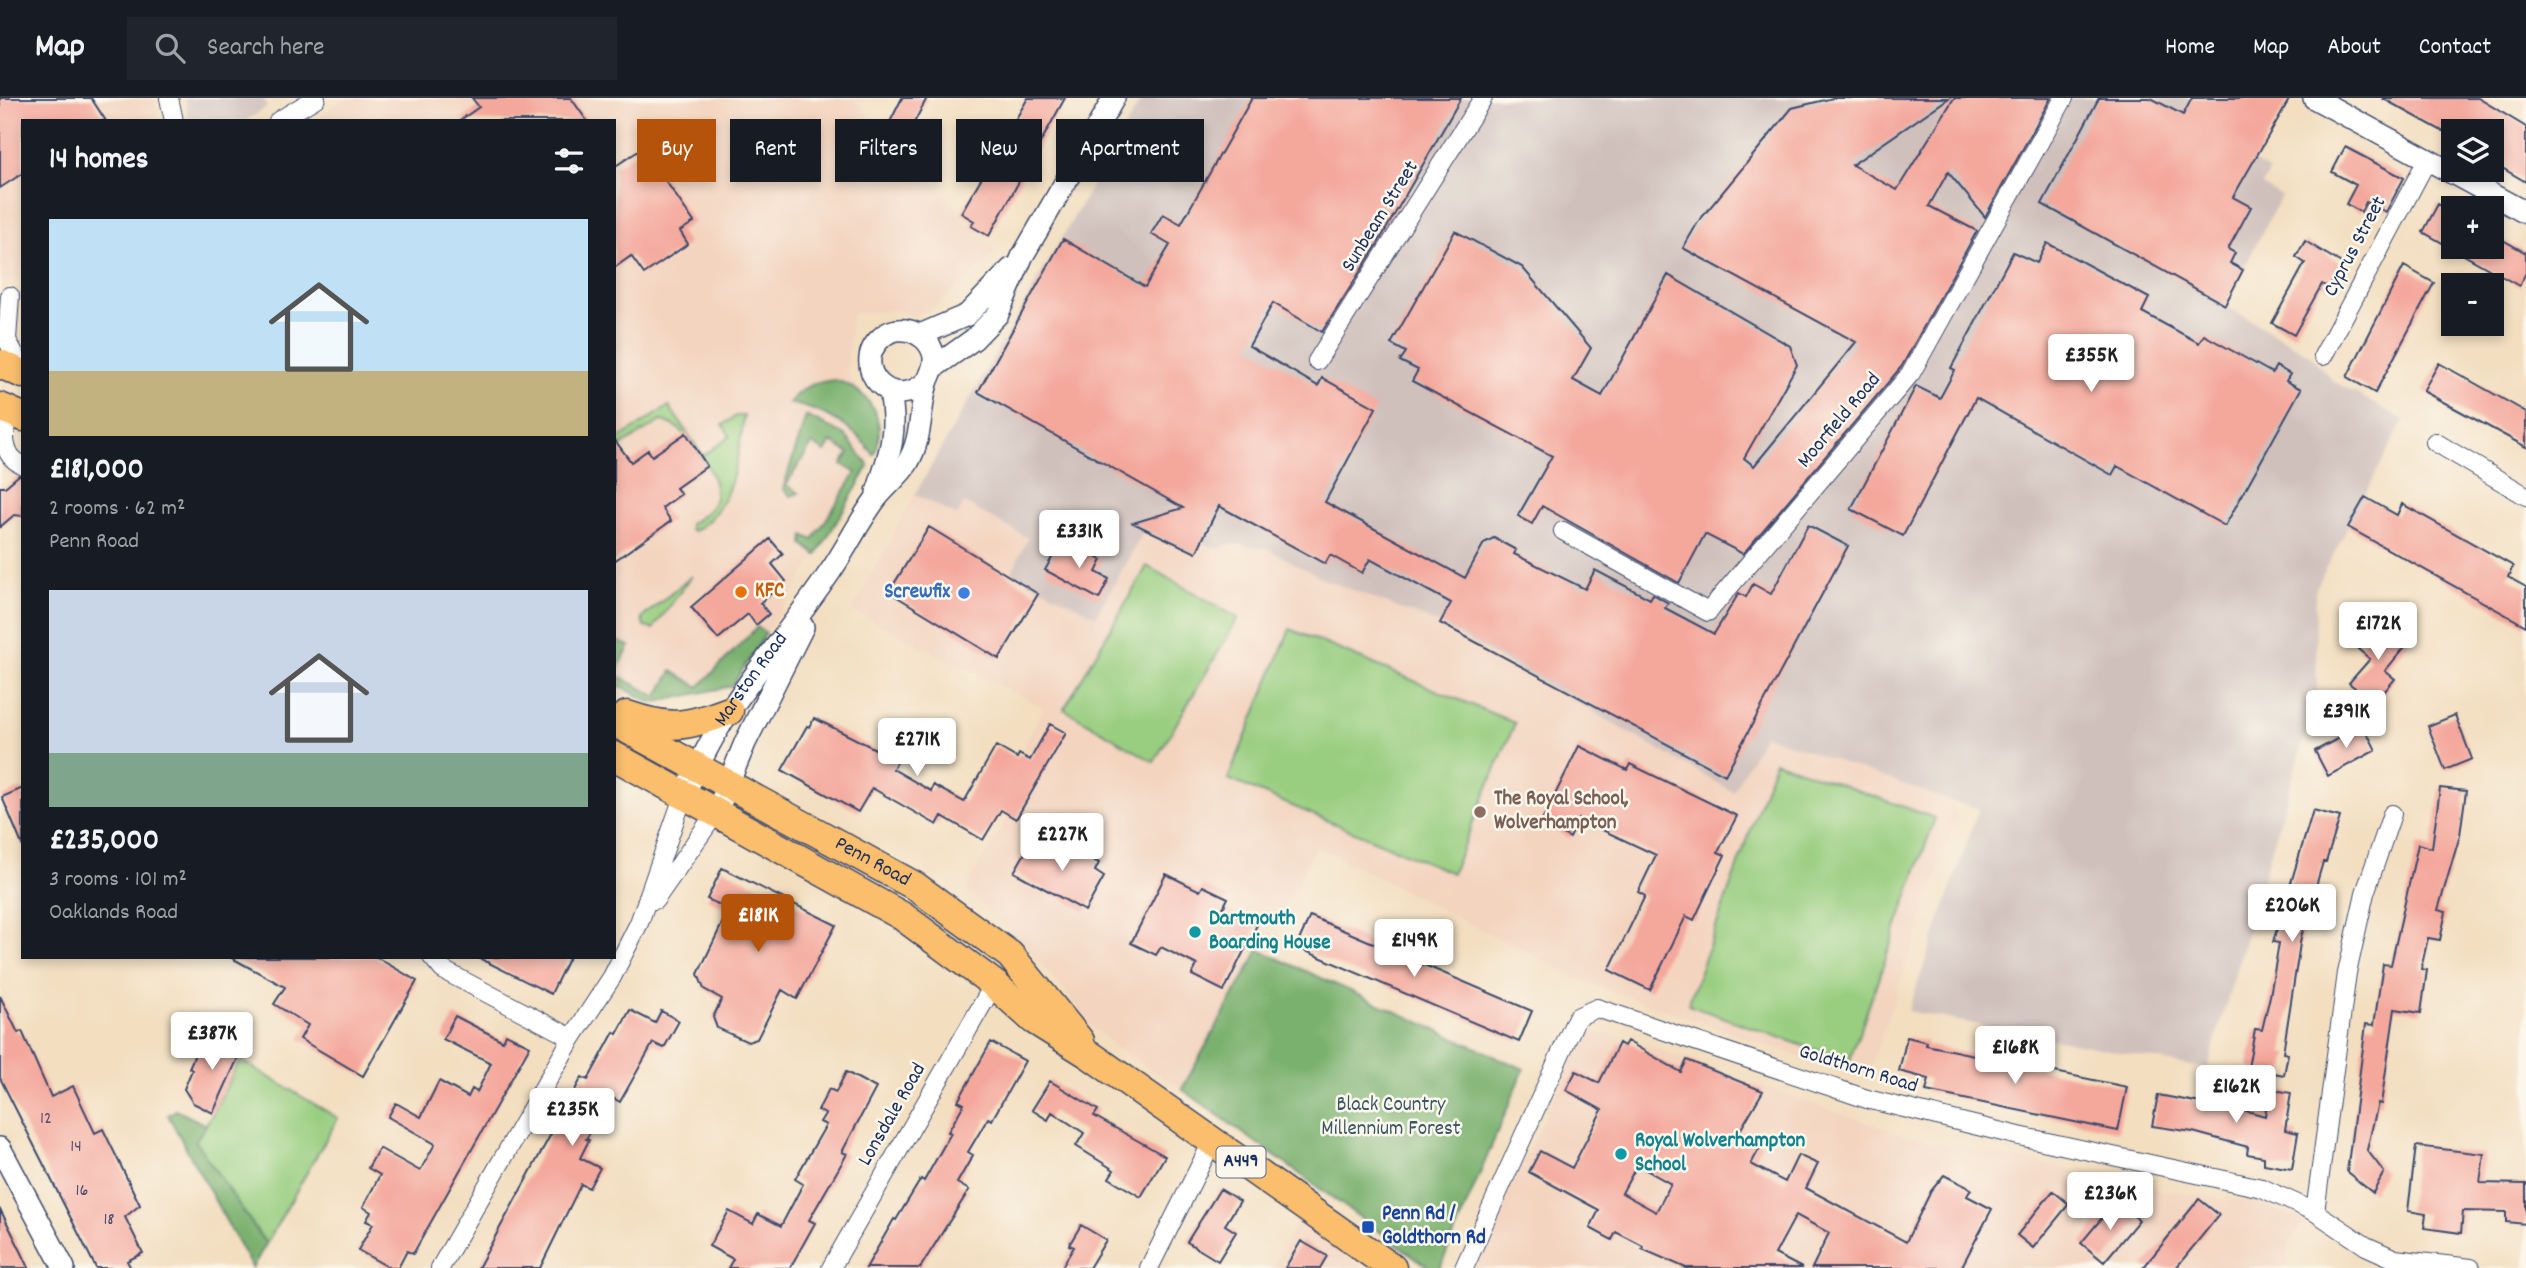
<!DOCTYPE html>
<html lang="en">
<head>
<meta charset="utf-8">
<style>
  :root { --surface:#171b24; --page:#20242c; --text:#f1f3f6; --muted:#9ea1a6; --line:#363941; --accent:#b45309 }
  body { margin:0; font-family:Dekko,sans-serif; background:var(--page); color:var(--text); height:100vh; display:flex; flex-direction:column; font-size:26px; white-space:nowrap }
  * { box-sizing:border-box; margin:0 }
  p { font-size:23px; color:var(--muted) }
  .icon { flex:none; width:38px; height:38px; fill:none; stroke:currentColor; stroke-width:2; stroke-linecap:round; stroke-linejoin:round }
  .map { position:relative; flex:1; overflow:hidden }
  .side { position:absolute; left:21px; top:21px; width:595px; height:840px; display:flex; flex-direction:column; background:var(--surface); border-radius:0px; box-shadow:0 4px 10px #0003 }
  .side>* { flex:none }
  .top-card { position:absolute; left:637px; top:21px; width:665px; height:63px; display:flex; gap:14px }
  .controls { position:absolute; left:2441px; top:21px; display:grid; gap:14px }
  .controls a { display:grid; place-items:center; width:63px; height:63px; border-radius:0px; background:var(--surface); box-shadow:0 4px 10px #0003; font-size:35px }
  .price { position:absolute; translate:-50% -60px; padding:0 16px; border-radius:7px; background:#fff; color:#222; font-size:23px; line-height:46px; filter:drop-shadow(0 2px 4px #0008) }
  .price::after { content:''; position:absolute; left:50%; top:42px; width:21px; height:16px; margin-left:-10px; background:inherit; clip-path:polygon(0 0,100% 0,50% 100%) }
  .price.current { background:var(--accent); color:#fff }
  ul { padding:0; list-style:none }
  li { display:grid; align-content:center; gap:14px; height:371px; padding:0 28px }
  li span { display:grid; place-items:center; height:217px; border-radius:0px; color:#555 }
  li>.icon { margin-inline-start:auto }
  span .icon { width:126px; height:126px; fill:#fffc; stroke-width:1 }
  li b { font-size:30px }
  h2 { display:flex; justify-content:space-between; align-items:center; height:84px; padding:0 28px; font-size:30px }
  .tag { padding:0 24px; border-radius:0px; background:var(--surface); box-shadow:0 4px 10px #0003; font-size:24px; line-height:63px }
  .tag.current { background:var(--accent); color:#fff }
  header { display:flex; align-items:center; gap:42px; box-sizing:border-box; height:98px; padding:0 35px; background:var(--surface); border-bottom:2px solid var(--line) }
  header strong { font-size:33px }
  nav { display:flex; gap:38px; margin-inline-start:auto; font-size:24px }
  .search { width:490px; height:63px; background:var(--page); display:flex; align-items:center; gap:18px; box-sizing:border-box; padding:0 24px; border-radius:0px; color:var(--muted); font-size:26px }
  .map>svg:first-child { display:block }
  .built { fill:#f3d4bf }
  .industrial { fill:#cfc0bb }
  .green { fill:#99ce80; stroke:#5a7e6f; stroke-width:2 }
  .forest { fill:#7ab16e; stroke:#4a7066; stroke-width:2 }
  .building { fill:#f4a79b; fill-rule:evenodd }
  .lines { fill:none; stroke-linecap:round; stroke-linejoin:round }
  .minor-casing { stroke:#3b496d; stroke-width:20 }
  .tertiary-casing { stroke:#3b496d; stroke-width:24 }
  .trunk-casing { stroke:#3b496d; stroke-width:31 }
  .minor { stroke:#fff; stroke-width:18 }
  .tertiary { stroke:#fff; stroke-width:21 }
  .trunk { stroke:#fabe6d; stroke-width:28 }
  .food-dot { fill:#e8710a; stroke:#fbf7ec; stroke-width:2.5 }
  .shop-dot { fill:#3f7fe0; stroke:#fbf7ec; stroke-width:2.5 }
  .education-dot { fill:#8d6e63; stroke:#fbf7ec; stroke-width:2.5 }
  .culture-dot { fill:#0f9aa8; stroke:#fbf7ec; stroke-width:2.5 }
  .transit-dot { fill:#1a4fb4; stroke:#fbf7ec; stroke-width:2.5 }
  .labels { text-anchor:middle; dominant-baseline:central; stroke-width:5; stroke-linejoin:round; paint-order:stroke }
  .number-label { font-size:18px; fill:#514d6d }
  .shield { fill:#fbf7ec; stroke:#5e6b89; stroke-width:2 }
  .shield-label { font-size:19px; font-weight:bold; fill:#1b2f5e }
  .street-label { font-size:21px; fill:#1b2f5e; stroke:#fbf7ec }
  .food-label { font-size:21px; font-weight:bold; fill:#c56008; stroke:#fbf7ec; text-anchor:start }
  .shop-label { font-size:21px; font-weight:bold; fill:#366cbe; stroke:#fbf7ec; text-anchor:end }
  .education-label { font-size:21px; font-weight:bold; fill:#785e54; stroke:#fbf7ec; text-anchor:start }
  .culture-label { font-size:21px; font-weight:bold; fill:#0d838f; stroke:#fbf7ec; text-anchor:start }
  .park-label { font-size:21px; fill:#3a5766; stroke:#fbf7ec }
  .transit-label { font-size:21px; font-weight:bold; fill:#164399; stroke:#fbf7ec; text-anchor:start }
</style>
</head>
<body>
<header>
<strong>Map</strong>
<div class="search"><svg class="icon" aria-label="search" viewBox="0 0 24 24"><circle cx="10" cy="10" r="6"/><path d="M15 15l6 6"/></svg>Search here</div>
<nav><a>Home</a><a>Map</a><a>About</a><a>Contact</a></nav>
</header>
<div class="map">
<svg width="2526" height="1170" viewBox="0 0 2526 1170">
  <rect width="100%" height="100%" fill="#fbf7ec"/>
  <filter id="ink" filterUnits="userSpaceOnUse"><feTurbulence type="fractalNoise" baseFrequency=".0143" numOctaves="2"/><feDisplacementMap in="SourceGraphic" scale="14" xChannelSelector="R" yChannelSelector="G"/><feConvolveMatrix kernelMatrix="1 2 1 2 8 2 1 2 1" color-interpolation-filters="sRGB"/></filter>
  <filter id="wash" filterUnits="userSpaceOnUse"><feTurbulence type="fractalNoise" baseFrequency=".00686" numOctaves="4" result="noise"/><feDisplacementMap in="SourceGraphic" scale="28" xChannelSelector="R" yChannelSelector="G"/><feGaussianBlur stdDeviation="1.57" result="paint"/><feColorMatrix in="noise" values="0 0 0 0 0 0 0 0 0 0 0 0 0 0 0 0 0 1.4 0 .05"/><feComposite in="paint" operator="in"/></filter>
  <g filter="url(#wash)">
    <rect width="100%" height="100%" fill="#f3dec0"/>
    <path class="built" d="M0,0H154L158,23H23V177L15,183H0Z
      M344,0H853L997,154L930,213L914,217L895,212L851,216L847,277L871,304L880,328L878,349L817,457L732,588L652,605L614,586V23H314Z
      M915,396L956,418L963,405L1028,440L1096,517L1143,433L1195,456L1202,445L1218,451L1227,446L1266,450L1326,482L1439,526L1734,694L1764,637L1953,704L1957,721L1869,973L1852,977L1585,884L1317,749L1182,991L1117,951L1077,915L1070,899L1019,842L966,791L1009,717L1017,660L1044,610L852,513Z
      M1608,935L1907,1038L2165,1092L2258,1105L2305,1123L2292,1142L2285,1170H1475L1505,1101L1585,937Z
      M1296,1124L1364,1170H1272Z"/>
    <path class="industrial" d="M185,0H264L267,9L246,23H189Z
      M1142,0H2288L2254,63L2270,73L2262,87L2281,98L2225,207L2310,257L2333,283L2404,322L2315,492L2317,597L2207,971L1908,913L1979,710L1953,704L1764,637L1733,694L1439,526L1326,482L1266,450L1227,446L1219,451L1202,445L1195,457L1144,433L1096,518L1012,474L1028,440L964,405L957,418L915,396Z"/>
    <path class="green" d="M669,308L703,358L730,338L723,327L736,318H744C738,357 734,411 694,433L690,432V426C700,419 713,412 715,399C719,375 685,325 661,323L614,352V344Z
      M1147,468L1238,520L1154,664L1064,611Z
      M692,478L653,531L644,529L642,520Z
      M1290,531L1515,625L1452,775L1228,681Z
      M1775,663L1935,720L1849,964L1688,907Z
      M240,962L338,1020L266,1146L195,1043L213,1015Z"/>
    <path class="forest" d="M835,282C869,292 889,323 874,357C854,328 823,312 789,305C802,288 814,284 835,282Z
      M806,318L845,337L869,368L817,457L803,446L804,437L813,442L856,375L842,366L849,355L831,344L825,354L812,346L786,387L799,395L791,398L783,391Z
      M757,529L766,535L732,588L652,605L614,585V542L630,548L615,576L657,599L672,573L699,589Z
      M1259,852L1524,971L1440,1170H1430L1182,991Z
      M176,1012L206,1027L195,1043L266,1146L252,1170L168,1017Z"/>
    <g id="blocks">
      <path class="building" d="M0,0H91L106,23H23V75L0,90Z
        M472,0H571L587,23H459L479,9Z
        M902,0H927L906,40L887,30Z
        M1028,0H1065L989,138L971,128L974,123L961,115Z
        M1252,0H1461L1377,147L1322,234L1273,205L1249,248L1318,288L1322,280L1376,310L1325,404L1465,480L1484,445L1494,440L1516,452L1514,456L1585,491L1595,472L1650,501L1653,496L1668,505L1665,510L1714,536L1739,495L1746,499L1753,486L1771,496L1808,427L1848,448L1725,677L1440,525L1451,505L1370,461L1362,475L1330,457L1325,466L1219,408L1196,455L1133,425L1183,410L978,294L1063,141L1145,189L1170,147L1151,136L1163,116L1181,126Z
        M1833,0H1949L1852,67L1897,92L1954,0H2051L1985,119L1948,74L1929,108L1977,133L1902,268L1743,456L1705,436L1679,485L1542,408L1532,426L1518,418L1552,358L1412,283L1418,272L1400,263L1406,254L1391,246L1455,133L1522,169L1591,250L1573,282L1602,298L1668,177L1790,248L1797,267L1744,360L1754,368L1856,244L1683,150L1698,124L1792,10Z
        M2099,0H2151L2183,17L2192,0H2290L2233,99L2251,109L2228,151L2235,155L2230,165L2243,172L2225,207L2042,106Z
        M2382,0H2478L2526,29V84L2492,64V33H2442Z
        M2345,49L2404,80L2386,114L2366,104L2361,114L2346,106L2356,87L2332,74Z
        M643,50L694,124L680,133L688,146L644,176L631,158L614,170V69Z
        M2438,106L2454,115V149H2492V136L2526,155V175L2519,188L2423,134Z
        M2305,143L2343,166L2329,190L2322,186L2294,237L2272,225L2305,165L2296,159Z
        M2047,145L2149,200L2142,214L2199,245L2204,237L2272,275L2276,268L2290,276L2286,283L2301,291L2225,428L2117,368L2112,377L1976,300L1903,438L1851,411L1916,288L1940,300L1955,272L1951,270L2013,154L2037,165Z
        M2404,168L2434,185L2375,295L2347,279Z
        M2439,265L2526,314V349L2423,293Z
        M686,335L707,368L676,390L681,396L662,410L671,423L614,463V341L631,364L648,352L652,358Z
        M19,377L23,378V418L14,417L0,429V389H5Z
        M2365,399L2397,417L2402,406L2513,468L2508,479L2526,489V528L2348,429Z
        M929,429L1038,496L999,561L889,494Z
        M770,441L783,456L772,466L786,483L760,505L769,516L756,527L748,516L718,541L691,509Z
        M1073,446L1102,462L1096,474L1109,481L1099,501L1045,472L1057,451L1067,457Z
        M2381,523L2408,545L2385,573L2395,581L2374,606L2349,585L2370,561L2358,551Z
        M2455,617L2472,661L2445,672L2428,628Z
        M814,620L897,662L893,671L931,693L933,687L964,704L996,648L1017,660L1019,656L1030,662L1050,626L1066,635L1016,721L1001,712L983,742L942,718L937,727L872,690L858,714L782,672L807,628L810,629Z
        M2363,627L2376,652L2328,678L2315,653Z
        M1579,648L1627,672L1630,666L1737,718L1718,754L1725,757L1694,822L1686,818L1650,892L1609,872L1645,798L1638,794L1656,757L1579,721L1570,740L1541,725Z
        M23,690V749L2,699Z
        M2440,690L2466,693L2460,737L2438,812L2446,814L2440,842L2428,840L2421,871L2427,872L2421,915L2395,911L2381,1006L2378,1005L2367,1052L2384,1074L2373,1095L2347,1074L2366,926L2374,927L2383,866L2391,867L2418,746L2432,750Z
        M2313,712L2340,719L2326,764H2323L2301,839L2283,955L2288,956L2284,977L2248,970L2255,931L2262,932L2270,898L2279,845L2273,844Z
        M1045,742L1065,753L1068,748L1099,765L1095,773L1104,779L1085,813L1014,774L1029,748L1039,753Z
        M722,770L836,827L797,901L782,892L757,941L748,944L717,930L713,919L722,901L704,891L698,876L729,811L707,801Z
        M1166,776L1200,793L1203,788L1228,800L1223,810L1257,827L1224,893L1192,877L1197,867L1161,849L1156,857L1131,845Z
        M1310,818L1532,913L1519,944L1296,849Z
        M230,859H376L417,883L363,978L300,941L308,927L274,906L285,889Z
        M477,859H569L551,896Z
        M0,898L18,935L22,933L51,999L73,988L95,1035L103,1031L140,1107L125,1119L143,1155L127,1163L131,1170H96L0,980Z
        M630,912L655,925L661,913L679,923L664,950L653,945L620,1004L613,1000L586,1041L589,1042L580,1060L600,1070L589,1090L581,1086L540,1170H478L582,979L588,982L614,934L617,936Z
        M455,918L503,943L506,936L530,948L413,1156L407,1153L398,1170H390L358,1152L373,1126L366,1123L371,1114L363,1109L380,1077L368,1070L379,1050L420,1073L435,1046L388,1019L396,1005L421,1019L439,983L468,999L472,991L477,994L491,965L443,941Z
        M220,937L243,949L213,1015L193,1005L184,991L192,972L189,970L200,944L214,949Z
        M1907,939L1927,944L1926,947L2127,989L2118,1033L1926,993L1929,981L1899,973Z
        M1627,943L1681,974L1687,962L1763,993L1739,1034L1762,1046L1751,1066L1785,1084L1798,1057L1818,1066L1806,1090L1906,1144L1931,1093L1944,1077L1971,1091L1967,1098L1992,1111L1961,1170H1812L1829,1135L1796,1117L1775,1156L1802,1170H1686L1642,1151L1643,1148L1616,1134L1612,1142L1590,1130L1599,1112L1529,1074L1540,1053L1572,1070L1602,1012L1566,992L1576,973L1599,985L1619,945L1624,948ZM1637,1067L1671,1086L1656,1114L1622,1095Z
        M991,944L1025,963L992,1022L988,1020L968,1054L973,1057L957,1085L969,1092L920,1170H866L894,1121L896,1122L921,1081L924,1083L951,1035L948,1034L964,1006L958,1003Z
        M846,974L876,990L842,1054L847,1056L809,1122L815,1125L790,1170H728L733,1161L709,1148L729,1113L753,1126L758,1116L781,1128L803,1086L795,1081L826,1027L820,1024L825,1016L818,1012L829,991L836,994Z
        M1050,983L1098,1012L1094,1018L1165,1058L1141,1099L1109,1080L1114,1072L1076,1048L1084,1035L1052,1014L1048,1022L1032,1012Z
        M2269,991L2291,995L2285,1032L2298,1035L2292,1071L2264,1066V1059L2247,1056L2248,1049L2193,1034L2152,1028L2158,997L2217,1008L2218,1005L2265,1018Z
        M2416,1048L2484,1056L2480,1085L2526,1086V1126L2506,1124V1114L2463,1113L2461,1135L2424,1130L2426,1116L2408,1113Z
        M1220,1091L1240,1103L1225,1127L1236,1134L1218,1163L1187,1144Z
        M2053,1093L2069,1106L2033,1150L2017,1137Z
        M2199,1101L2219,1117L2176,1170H2143Z
        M2116,1103L2139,1122L2104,1164L2081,1145Z
        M0,1111L23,1157L29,1170H0Z
        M1081,1127L1106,1142L1089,1170H1061L1074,1149L1069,1147Z
        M1301,1143L1327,1158L1320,1170H1285Z"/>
    </g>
  </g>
  <g filter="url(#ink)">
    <use href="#blocks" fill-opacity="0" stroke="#3b496d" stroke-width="2"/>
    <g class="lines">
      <g class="minor-casing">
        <path id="minor" d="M169,0L174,23
          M278,23L316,0
          M10,198L7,242L23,271
          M2323,258L2427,62
          M1317,263L1483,0
          M8,312C4,334 0,358 23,367
          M2435,344L2526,398
          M1563,433L1708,514L1911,275L2064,0
          M655,802L717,713
          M432,859L443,872L572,940
          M2315,1114L2347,875L2365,795L2392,716
          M440,1170L572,940L612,879L639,825L684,696
          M831,1170L994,886
          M1149,1170L1212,1044
          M1464,1170L1577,919L1597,910L1867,1001L2019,1038L2262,1090L2315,1114L2366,1148L2395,1161L2471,1170"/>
      </g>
      <g class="tertiary-casing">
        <g id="tertiary">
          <path d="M2314,0L2526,115"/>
          <path d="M920,237L967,217L1011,171"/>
          <path d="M933,270L974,241L998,216L1022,159L1114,0"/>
          <path d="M877,394C890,356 898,334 890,294"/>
          <path id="s1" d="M684,696C699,667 712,638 730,612C762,565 798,521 830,474C846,451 858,425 875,402C884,390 898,379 907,366C923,340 919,312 927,285C930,276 935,270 934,259C932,245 920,234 905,232C896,231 887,234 881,240C849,269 892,317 927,283"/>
          <path d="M717,713L745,645L803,529"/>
          <path d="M0,1050L64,1170"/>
        </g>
      </g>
      <g class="trunk-casing">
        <g id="trunk">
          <path d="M0,266L23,276"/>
          <path d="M0,309L23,319"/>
          <path d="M627,617C670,632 687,629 729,613"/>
          <path id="s2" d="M614,624L915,788L1010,857L1080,943"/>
          <path d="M614,658L902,818L994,886L1034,922L1090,957L1392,1170"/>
        </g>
      </g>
      <use href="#minor" class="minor"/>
      <use href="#tertiary" class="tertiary"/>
      <use href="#trunk" class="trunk"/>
    </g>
  </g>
  <circle class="food-dot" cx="741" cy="494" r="7"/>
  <circle class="shop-dot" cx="964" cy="495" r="7"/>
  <circle class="education-dot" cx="1480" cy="714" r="7"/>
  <g class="culture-dot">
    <circle cx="1195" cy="834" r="7"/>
    <circle cx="1621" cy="1056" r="7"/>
  </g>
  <rect class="transit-dot" x="1361" y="1122" width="14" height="14" rx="3.5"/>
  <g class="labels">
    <g class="number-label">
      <text x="46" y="1021">12</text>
      <text x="76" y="1049">14</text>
      <text x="82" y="1093">16</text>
      <text x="109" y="1122">18</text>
    </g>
    <rect class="shield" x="1216.5" y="1048.5" width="49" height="31" rx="5"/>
    <g class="shield-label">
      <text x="1241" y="1064">A449</text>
    </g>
    <g class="street-label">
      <text transform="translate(1381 119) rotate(-58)">Sunbeam Street</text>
      <text transform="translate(2356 149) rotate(-62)">Cyprus Street</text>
      <text transform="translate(1840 323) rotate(-50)">Moorfield Road</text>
      <text stroke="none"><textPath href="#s1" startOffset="133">Marston Road</textPath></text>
      <text stroke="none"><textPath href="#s2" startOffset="294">Penn Road</textPath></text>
      <text transform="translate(1858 972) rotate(17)">Goldthorn Road</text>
      <text transform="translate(893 1017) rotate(-60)">Lonsdale Road</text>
    </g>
    <g class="food-label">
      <text x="755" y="494">KFC</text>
    </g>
    <g class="shop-label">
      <text x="950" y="495">Screwfix</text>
    </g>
    <g class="education-label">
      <text x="1494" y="702">The Royal School,<tspan x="1494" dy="24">Wolverhampton</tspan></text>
    </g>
    <g class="culture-label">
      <text x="1209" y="822">Dartmouth<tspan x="1209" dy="24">Boarding House</tspan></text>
      <text x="1635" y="1044">Royal Wolverhampton<tspan x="1635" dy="24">School</tspan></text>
    </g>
    <g class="park-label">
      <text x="1391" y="1008">Black Country<tspan x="1391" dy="24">Millennium Forest</tspan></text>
    </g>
    <g class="transit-label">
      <text x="1382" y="1117">Penn Rd /<tspan x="1382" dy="24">Goldthorn Rd</tspan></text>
    </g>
  </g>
</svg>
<div class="controls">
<a><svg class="icon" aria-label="layers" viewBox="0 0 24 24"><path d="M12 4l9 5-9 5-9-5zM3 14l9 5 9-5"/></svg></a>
<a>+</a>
<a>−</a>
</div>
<b class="price" style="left:2091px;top:296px">£355K</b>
<b class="price" style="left:1079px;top:472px">£331K</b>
<b class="price" style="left:2378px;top:564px">£172K</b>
<b class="price" style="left:2346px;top:652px">£391K</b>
<b class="price" style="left:917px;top:680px">£271K</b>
<b class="price" style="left:1062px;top:775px">£227K</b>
<b class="price" style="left:2292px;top:846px">£206K</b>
<b class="price current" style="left:758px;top:856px">£181K</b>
<b class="price" style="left:1414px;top:881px">£149K</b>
<b class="price" style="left:212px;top:974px">£387K</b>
<b class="price" style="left:2015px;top:988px">£168K</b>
<b class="price" style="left:2236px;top:1027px">£162K</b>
<b class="price" style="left:572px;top:1050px">£235K</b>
<b class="price" style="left:2110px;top:1134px">£236K</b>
<div class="top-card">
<a class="tag current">Buy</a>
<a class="tag">Rent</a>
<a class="tag">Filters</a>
<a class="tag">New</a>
<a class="tag">Apartment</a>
</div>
<section class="side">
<h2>14 homes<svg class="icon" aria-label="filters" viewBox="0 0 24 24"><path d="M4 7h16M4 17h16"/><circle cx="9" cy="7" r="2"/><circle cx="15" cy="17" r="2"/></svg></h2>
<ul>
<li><span style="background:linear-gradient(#bfe0f5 70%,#c2b280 0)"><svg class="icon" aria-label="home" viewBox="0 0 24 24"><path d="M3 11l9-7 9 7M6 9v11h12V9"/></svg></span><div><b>£181,000</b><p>2 rooms · 62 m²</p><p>Penn Road</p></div></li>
<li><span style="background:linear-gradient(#c9d6e8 75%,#7fa58c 0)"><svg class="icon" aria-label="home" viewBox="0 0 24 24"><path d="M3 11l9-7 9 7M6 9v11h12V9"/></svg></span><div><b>£235,000</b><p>3 rooms · 101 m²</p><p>Oaklands Road</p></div></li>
</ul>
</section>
</div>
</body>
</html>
